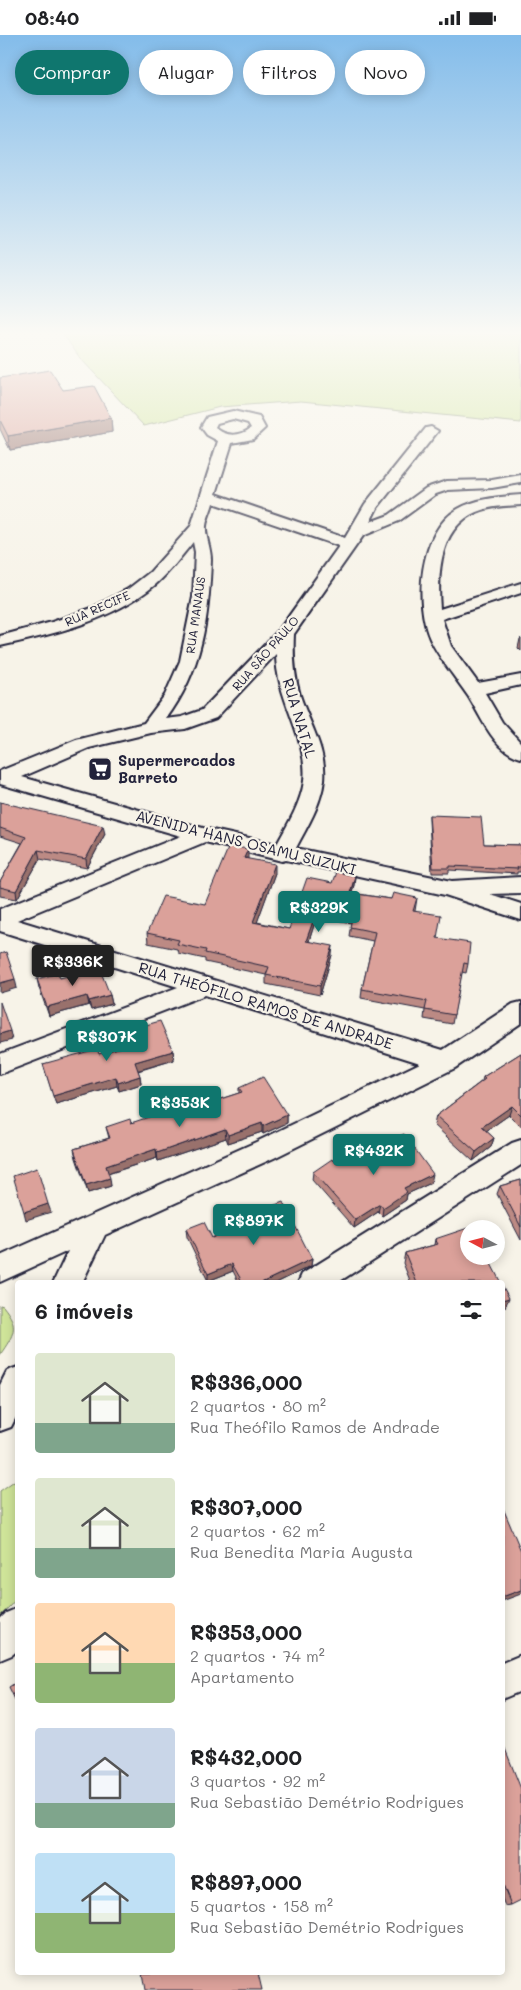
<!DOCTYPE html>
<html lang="pt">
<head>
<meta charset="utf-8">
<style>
  :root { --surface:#fff; --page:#f6f6f6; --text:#202124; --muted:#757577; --accent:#0f766e }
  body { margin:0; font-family:Mali,sans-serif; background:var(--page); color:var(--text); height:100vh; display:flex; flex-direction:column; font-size:19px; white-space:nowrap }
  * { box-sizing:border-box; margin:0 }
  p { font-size:16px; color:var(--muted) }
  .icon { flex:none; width:28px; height:28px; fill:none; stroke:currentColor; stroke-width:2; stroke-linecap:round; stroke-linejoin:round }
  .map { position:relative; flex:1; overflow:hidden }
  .details { position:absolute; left:15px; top:1245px; width:490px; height:695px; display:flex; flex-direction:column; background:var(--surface); border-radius:5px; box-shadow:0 2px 12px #0003 }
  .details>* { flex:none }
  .guide { position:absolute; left:15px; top:15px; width:491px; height:45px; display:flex; gap:10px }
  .needle { width:32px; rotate:277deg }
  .controls { position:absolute; left:460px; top:1185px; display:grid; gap:10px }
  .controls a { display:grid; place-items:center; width:45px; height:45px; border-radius:50%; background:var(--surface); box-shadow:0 2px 12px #0003; font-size:25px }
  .price { position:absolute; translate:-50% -42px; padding:0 11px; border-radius:5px; background:var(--accent); color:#fff; font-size:16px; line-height:32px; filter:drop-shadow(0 1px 2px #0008) }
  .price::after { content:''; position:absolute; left:50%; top:30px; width:15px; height:11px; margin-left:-8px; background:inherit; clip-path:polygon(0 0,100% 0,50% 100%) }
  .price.on { background:#222; color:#fff }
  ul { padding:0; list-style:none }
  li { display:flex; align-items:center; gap:15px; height:125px; padding:0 20px }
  li span { display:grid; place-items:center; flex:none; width:140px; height:100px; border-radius:5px; color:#555 }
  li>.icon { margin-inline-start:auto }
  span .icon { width:60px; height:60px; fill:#fffc; stroke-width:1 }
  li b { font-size:21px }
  h2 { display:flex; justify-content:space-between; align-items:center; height:60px; padding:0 20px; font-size:21px }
  .tag { padding:0 18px; border-radius:22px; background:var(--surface); box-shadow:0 2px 12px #0003; font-size:18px; line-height:45px }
  .tag.on { background:var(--accent); color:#fff }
  .status { display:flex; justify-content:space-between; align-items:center; height:35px; padding:0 25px; background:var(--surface); direction:ltr }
  .status svg { height:14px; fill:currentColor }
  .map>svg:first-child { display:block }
  .green { fill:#cfe499; stroke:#78836a }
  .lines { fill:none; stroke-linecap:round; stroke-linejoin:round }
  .minor-casing { stroke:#22223b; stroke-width:4 }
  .minor { fill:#f7f3e8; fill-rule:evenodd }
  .wall { fill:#bc8a84; stroke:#22223b }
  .shaded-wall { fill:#99716c; stroke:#22223b }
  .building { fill:#dba19a; stroke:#22223b }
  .labels { text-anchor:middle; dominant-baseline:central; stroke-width:4.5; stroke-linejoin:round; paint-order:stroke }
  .far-street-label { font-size:12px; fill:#22223b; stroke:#f7f3e8 }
  .street-label { font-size:15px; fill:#22223b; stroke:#f7f3e8 }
  .poi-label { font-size:15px; font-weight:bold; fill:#22223b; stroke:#f7f3e8; text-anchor:start }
</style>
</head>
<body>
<div class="status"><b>08:40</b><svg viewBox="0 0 49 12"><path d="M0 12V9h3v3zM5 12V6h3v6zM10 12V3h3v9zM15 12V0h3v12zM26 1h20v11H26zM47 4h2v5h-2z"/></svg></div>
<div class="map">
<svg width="521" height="1955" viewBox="0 0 521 1955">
  <rect width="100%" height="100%" fill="#f7f3e8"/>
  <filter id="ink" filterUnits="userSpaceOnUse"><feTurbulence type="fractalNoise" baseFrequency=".02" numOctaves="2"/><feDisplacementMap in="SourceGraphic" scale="10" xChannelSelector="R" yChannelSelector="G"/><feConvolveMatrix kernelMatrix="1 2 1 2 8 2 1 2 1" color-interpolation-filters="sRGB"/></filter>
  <g filter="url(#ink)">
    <path class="green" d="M63,299H521V388L301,366L220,372L144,391L80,323Z
      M0,1270L3,1271C20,1292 14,1299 0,1320Z
      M17,1444V1563L0,1582V1456Z"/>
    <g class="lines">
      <g class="minor-casing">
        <path id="minor" d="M233,376L259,382L265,393L253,404L232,408L216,459L345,503L365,469L426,393L431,392L438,396L377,473L370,487L389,480L426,453L447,446L492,445L521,440V448L492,453L448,455L436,459L399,486L363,501L294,599C293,620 294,640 300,660C309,688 327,715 324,745C321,770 307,792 296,813L452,846L521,842V858L490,859L521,869V885L445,860L286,825L282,826L205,807L17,885L443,1015L513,969L521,967V988L455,1033L274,1123L105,1200L82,1248H53L68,1216L0,1247V1221L256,1107L420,1028L205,960L0,1039V1019L178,952L0,896V874L181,801L0,749V736L76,705L144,688L165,660L180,626L193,562L195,517L193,507C181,522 169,538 155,550C111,586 54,599 0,611V601L52,587L92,573L128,554L150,537L191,491L218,406L207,400L201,392L207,382ZM233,384L248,388L251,393C240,402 225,402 215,392L217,388ZM213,468L339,511L279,595L202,675L182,682L166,684C202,636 209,583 211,525C211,513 205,501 206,491C207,483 211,476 213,468ZM276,619C276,664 309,705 304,746C301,768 288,789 277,809L203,793L22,742L89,713L151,698L185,694L216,683Z
          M521,460V470C508,471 494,471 482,475C440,488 437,536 440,574L521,548V558L442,584L451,611L478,648L521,640V650L485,658L502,687L521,708V723C494,716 482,683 468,661C456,643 440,625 430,604C414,568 419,496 458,474C477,463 500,462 521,460Z
          M521,1105V1130L337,1248H298L302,1239L512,1108Z
          M18,1332V1378L11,1392L0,1396V1350L7,1336Z
          M18,1573V1615L12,1620L0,1625V1584L6,1578Z
          M521,1620V1656L502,1664V1628Z"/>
      </g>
      <use href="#minor" class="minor"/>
    </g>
    <path class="wall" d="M0,343L63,355L111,383L112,397L10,415L0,394Z
      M521,603V616L518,613L520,604Z
      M0,767L105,799L87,833L40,824L17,864L0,861V847L22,808L0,801Z
      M429,780L484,809L521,810V837H517V839L449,835V838H432L429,785Z
      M248,824L275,838L257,887L289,894L332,848L355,841L354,850L352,858L391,864L417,863L415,876L437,903L468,929L466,938L462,937L452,989L424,984L425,975L361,963L362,954L373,906L349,901L351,888L317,881L309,906L332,920L320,960L266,949V940L205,927V924L178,918L177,914L148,908L147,898L205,869Z
      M37,944L110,960L112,969L91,975L89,970L49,981L39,953Z
      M139,992L173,1016L174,1025L138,1036L140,1041L141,1049L119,1056L117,1051L56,1069L43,1029L99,1019L142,1005L140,1001Z
      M521,1018V1092L509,1080L486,1096L494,1103L491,1112L473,1126L434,1090L436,1081L482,1046L483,1042Z
      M239,1053L287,1080V1088L263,1099L262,1097L228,1108L226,1103L158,1126L157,1123L108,1139L111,1151L88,1158L76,1123L74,1114L109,1103L106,1092L131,1088L202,1070L239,1058Z
      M369,1115L431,1148L407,1159L406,1165L382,1181L378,1177L354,1193L312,1145L313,1137L337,1129Z
      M521,1145V1205L497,1159L500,1151Z
      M251,1179L312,1224L311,1231L276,1248H239L233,1236L208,1246L187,1202L186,1194L212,1203L251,1183Z
      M435,1204L501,1248H411L403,1228L405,1218L434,1210Z
      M502,1706L511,1870L505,1871L502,1863Z"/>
    <path class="shaded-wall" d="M111,383L112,397L10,415L8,401Z
      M103,791L105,799L87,833L86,824Z
      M248,814V824L244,823Z
      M38,815L40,824L17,864L16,856Z
      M275,829V838L254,896L253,887Z
      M355,841L354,850L349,867L350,858Z
      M318,872L317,881L306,915V906Z
      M333,911L332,920L320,960V951Z
      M15,944L17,953L0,958V948Z
      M110,960L112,969L91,975L89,966Z
      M87,961L89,970L49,981L47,972Z
      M10,996L12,1005L0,1008V999Z
      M173,1016L174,1025L136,1036L135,1027Z
      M140,1041L141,1049L119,1056L118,1048Z
      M116,1042L117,1051L56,1069L53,1061Z
      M512,1071L509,1080L479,1101L482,1092Z
      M287,1080V1088L263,1099V1091Z
      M262,1088V1097L228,1108V1100Z
      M225,1094L226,1103L158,1126L157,1118Z
      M494,1103L491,1112L473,1126L476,1117Z
      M156,1114L157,1123L107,1139L106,1131Z
      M433,1139L431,1148L407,1159L406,1165L382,1181L383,1173L404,1153Z
      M110,1143L111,1151L88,1158L86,1150Z
      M48,1169L51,1177L26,1185L24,1177Z
      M380,1169L378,1177L354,1193L355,1185Z
      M312,1224L311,1231L276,1248H261Z
      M232,1229L233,1236L208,1246V1239Z
      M509,1263L505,1272L502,1273V1265Z
      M521,1555V1559L502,1566V1562Z"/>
    <path class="building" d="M50,335L63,355L94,351L111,383L8,401L0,385V343Z
      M0,767L103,791L86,824L38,815L16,856L0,852V847L26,802L0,793Z
      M429,780L481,782L484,809L521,810V832H517L518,834L450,831V833H433Z
      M229,811L248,814L244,823L275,829L253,887L289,894L307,843L332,848L336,837L355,841L350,858L391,864L393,858L417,863L413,876L441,880L437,903L470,908L468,929L464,928L454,980L425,975L427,966L362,954L375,897L350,892L353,879L318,872L306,906L333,911L320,951L266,940L269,932L205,918L206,915L177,909L179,905L147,898L163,861L205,869Z
      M6,917L15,944L0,948V919Z
      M99,932L110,960L89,966L87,961L47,972L37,944L58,938L60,943Z
      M0,967L10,996L0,999Z
      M160,986L173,1016L135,1027L140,1041L118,1048L116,1042L53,1061L43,1029L97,1014L99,1019L144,1005L139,992Z
      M521,1018V1080L512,1071L482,1092L494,1103L476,1117L436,1081L485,1044L483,1042Z
      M263,1042L287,1080L263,1091L262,1088L228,1100L225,1094L157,1118L156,1114L106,1131L110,1143L86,1150L74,1114L110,1103L106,1092L130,1084L131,1088L200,1065L202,1070L242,1057L239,1053Z
      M404,1099L433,1139L404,1153L407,1157L383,1173L380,1169L355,1185L313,1137L332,1124L337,1129L366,1111L369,1115Z
      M37,1133L48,1169L24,1177L13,1141Z
      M521,1145V1192L500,1151Z
      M283,1167L312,1224L261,1248H243L232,1229L208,1239L186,1194L204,1187L212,1203L253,1182L251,1179Z
      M471,1192L472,1194H469V1221H487L501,1248H417L405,1218L438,1209L435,1204Z
      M502,1250L509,1263L502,1265Z
      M503,1473L521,1516V1555L502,1562Z
      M18,1646V1671L9,1652Z
      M502,1706L521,1754V1865L511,1870L502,1847Z
      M142,1938H258L262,1955H145Z"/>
  </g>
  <linearGradient id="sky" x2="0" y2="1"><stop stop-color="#83bcea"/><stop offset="0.52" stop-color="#fbfaf5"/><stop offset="1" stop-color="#fbfaf5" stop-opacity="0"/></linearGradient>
  <rect width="521" height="573" fill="url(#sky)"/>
  <defs>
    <g id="supermarket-square" transform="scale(1.25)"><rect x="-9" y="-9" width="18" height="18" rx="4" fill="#22223b" stroke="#f7f3e8"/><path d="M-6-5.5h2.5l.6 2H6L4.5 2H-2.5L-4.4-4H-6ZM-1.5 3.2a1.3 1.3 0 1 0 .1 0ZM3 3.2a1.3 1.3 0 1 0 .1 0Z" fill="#fff"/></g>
  </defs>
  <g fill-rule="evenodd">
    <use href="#supermarket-square" x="100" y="734"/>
  </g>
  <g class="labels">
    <g class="far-street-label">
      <text transform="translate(97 573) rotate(-24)">RUA RECIFE</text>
      <text transform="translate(195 580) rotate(-82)">RUA MANAUS</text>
      <text transform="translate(265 618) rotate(-49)">RUA SÃO PAULO</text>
    </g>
    <g class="street-label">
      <text transform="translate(300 683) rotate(73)">RUA NATAL</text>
      <text transform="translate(246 807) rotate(14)">AVENIDA HANS OSAMU SUZUKI</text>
      <text transform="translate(266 970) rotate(17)">RUA THEÓFILO RAMOS DE ANDRADE</text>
    </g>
    <g class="poi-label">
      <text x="118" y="725">Supermercados<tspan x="118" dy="17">Barreto</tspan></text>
    </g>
  </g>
</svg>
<div class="controls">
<a><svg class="needle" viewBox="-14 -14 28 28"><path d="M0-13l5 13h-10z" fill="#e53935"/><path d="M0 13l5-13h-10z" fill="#757577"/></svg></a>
</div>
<b class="price" style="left:319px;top:898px">R$329K</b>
<b class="price on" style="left:73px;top:952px">R$336K</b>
<b class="price" style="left:107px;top:1027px">R$307K</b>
<b class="price" style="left:180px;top:1093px">R$353K</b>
<b class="price" style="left:374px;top:1141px">R$432K</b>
<b class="price" style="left:254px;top:1211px">R$897K</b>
<div class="guide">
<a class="tag on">Comprar</a>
<a class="tag">Alugar</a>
<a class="tag">Filtros</a>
<a class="tag">Novo</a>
</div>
<section class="details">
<h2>6 imóveis<svg class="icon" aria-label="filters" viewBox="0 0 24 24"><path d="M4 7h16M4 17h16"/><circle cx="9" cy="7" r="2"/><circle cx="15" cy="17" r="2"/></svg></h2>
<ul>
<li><span style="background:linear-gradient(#dfe7d0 70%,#7fa58c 0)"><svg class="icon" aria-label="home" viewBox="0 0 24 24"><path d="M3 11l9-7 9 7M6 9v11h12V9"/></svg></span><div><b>R$336,000</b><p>2 quartos · 80 m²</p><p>Rua Theófilo Ramos de Andrade</p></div></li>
<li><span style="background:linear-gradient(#dfe7d0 70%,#7fa58c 0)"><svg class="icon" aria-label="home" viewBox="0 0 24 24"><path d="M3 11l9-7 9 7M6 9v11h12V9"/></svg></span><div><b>R$307,000</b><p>2 quartos · 62 m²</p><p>Rua Benedita Maria Augusta</p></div></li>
<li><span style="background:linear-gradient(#ffd9b3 60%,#8fb573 0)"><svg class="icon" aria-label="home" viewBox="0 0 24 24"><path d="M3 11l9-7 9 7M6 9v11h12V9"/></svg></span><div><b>R$353,000</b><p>2 quartos · 74 m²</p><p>Apartamento</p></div></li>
<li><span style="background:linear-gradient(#c9d6e8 75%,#7fa58c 0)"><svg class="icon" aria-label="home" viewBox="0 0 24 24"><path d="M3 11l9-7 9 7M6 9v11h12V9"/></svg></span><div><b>R$432,000</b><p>3 quartos · 92 m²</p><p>Rua Sebastião Demétrio Rodrigues</p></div></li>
<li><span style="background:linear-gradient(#bfe0f5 60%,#8fb573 0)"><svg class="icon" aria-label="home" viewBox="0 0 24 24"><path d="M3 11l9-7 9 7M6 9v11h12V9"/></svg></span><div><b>R$897,000</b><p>5 quartos · 158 m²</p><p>Rua Sebastião Demétrio Rodrigues</p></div></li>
</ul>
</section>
</div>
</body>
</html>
